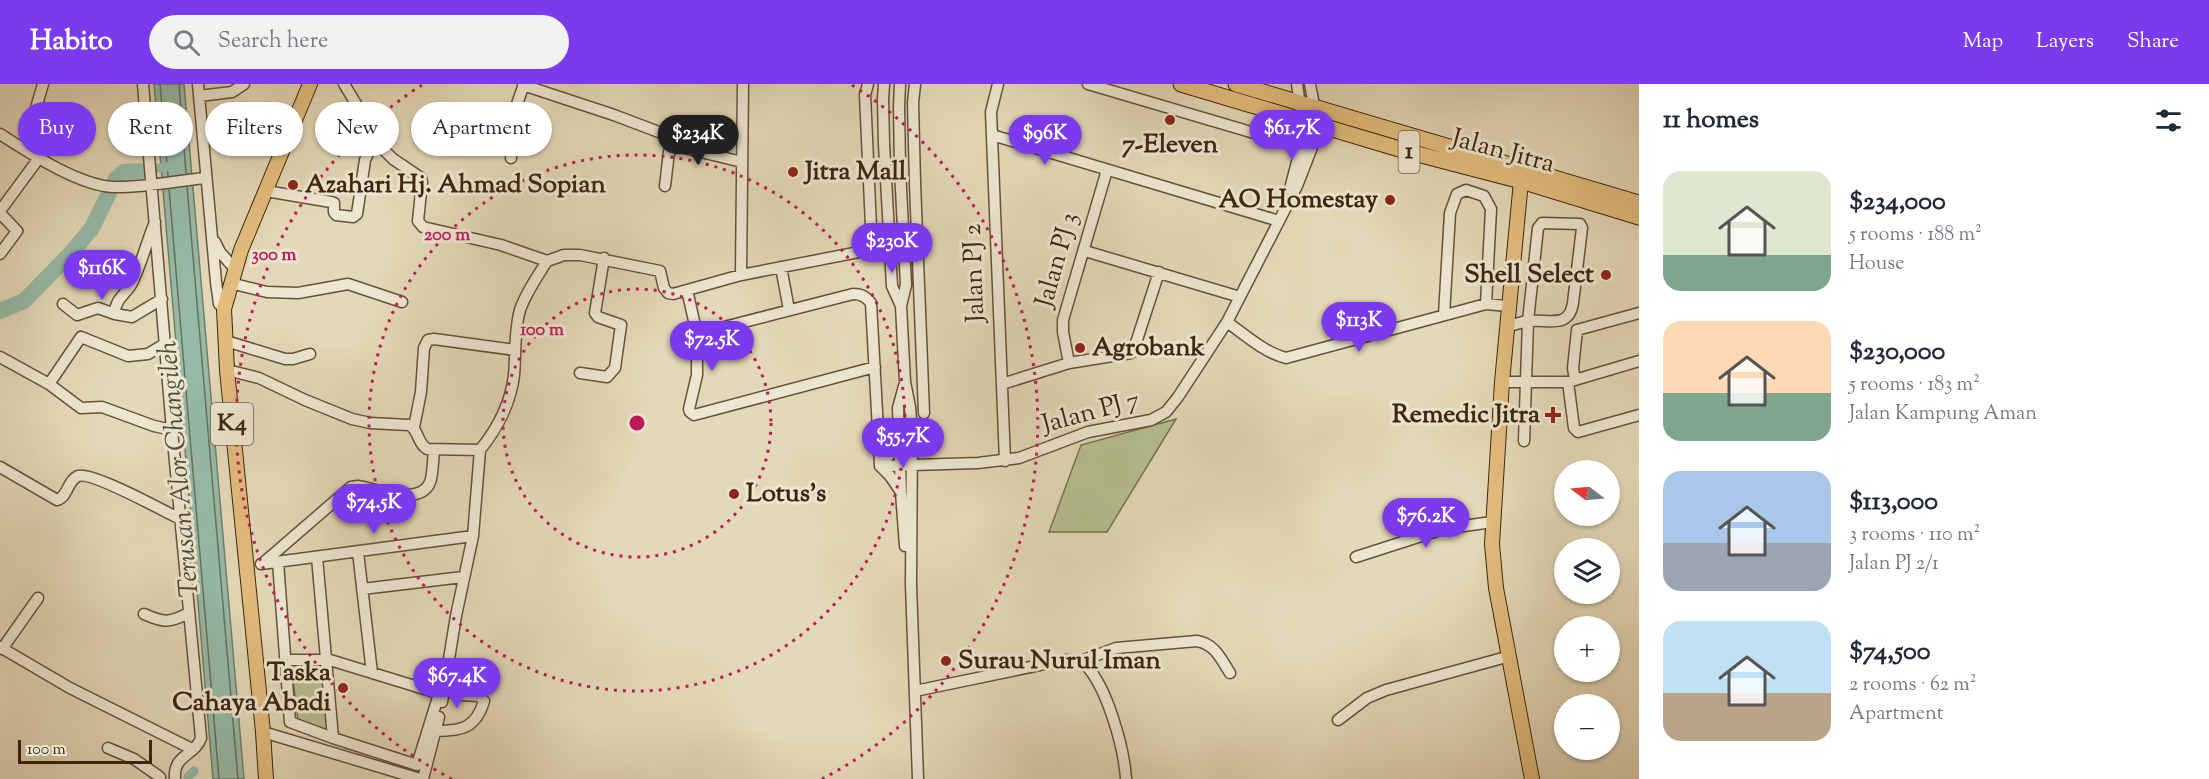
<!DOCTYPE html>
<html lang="en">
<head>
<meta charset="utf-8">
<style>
  :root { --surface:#fff; --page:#f2f2f3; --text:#1f2937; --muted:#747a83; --accent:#7c3aed }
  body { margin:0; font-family:"Sorts Mill Goudy",serif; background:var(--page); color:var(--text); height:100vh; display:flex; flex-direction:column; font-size:22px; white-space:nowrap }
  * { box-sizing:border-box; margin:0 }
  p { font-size:20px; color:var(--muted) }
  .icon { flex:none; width:33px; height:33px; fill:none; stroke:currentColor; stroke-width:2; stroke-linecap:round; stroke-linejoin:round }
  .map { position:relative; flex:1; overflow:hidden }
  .side { display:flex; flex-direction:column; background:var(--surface); width:570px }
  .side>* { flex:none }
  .hud { position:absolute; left:18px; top:18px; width:570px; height:54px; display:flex; gap:12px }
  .needle { width:39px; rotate:286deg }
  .fabs { position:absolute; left:1554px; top:376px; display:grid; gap:12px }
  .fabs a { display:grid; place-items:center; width:66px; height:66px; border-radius:50%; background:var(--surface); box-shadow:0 2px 4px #0004; font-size:30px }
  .scale { position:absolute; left:18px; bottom:15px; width:134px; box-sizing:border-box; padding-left:6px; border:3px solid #3d2610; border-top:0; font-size:16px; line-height:21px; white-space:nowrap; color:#3d2610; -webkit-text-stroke:4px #ede6d0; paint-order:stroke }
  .price { position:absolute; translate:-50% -51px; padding:0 14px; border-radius:21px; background:var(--accent); color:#fff; font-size:20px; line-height:39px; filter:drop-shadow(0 2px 3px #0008) }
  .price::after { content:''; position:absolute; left:50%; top:36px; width:18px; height:14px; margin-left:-9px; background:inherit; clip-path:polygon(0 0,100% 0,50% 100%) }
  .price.active { background:#222; color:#fff }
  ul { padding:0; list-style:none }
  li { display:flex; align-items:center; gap:18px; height:150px; padding:0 24px }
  li span { display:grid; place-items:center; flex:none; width:168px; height:120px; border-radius:18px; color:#555 }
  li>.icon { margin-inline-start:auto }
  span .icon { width:72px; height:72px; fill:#fffc; stroke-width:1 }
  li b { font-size:26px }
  h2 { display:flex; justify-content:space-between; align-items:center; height:72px; padding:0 24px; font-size:26px }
  .tag { padding:0 21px; border-radius:27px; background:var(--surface); box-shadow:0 2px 4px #0004; font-size:21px; line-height:54px }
  .tag.active { background:var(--accent); color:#fff }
  header { display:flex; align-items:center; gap:36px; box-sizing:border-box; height:84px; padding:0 30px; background:var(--accent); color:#fff }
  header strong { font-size:28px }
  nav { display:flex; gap:33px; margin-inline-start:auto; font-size:21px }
  .search { width:420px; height:54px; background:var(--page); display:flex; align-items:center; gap:15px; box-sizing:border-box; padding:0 21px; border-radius:33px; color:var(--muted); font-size:22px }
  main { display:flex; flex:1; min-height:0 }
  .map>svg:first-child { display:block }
  .green { fill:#b4bf8e; stroke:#78724f; stroke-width:1.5 }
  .water { fill:#96bba9; stroke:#727f6c; stroke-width:1.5 }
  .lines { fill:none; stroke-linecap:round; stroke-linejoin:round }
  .shore { stroke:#6a705c; stroke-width:1.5 }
  .canal { stroke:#96bba9; stroke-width:9 }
  .river { stroke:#96bba9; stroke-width:16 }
  .minor-casing { stroke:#66523a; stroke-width:13 }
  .major-casing { stroke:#3d2610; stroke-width:16 }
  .highway-casing { stroke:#3d2610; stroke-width:17 }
  .minor { stroke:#ede6d0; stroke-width:10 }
  .major { stroke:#e2bc7c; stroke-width:14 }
  .highway { stroke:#e2bc7c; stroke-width:15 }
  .ring { fill:none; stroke:#c2185b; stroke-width:3; stroke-dasharray:3 6 }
  .poi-dot { fill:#8f2418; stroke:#ede6d0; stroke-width:2 }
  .labels { text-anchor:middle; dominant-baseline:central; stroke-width:6; stroke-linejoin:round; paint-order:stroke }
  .shield { fill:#ede6d0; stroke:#72604a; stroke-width:1.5 }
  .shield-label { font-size:24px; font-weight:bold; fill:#3d2610 }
  .poi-label { font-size:26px; font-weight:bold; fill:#3d2610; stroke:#ede6d0; text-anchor:start }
  .street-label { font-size:26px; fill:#3d2610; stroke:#ede6d0 }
  .water-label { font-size:27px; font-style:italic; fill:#534b36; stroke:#ede6d0 }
  .centre { fill:#c2185b; stroke:#ede6d0; stroke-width:3 }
  .ring-label { font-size:18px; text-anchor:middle; font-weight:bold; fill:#c2185b; stroke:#ede6d0; stroke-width:6; stroke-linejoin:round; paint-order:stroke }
</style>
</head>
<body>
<header>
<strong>Habito</strong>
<div class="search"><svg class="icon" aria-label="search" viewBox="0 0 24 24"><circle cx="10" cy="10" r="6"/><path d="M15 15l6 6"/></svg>Search here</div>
<nav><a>Map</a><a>Layers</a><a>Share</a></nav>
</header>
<main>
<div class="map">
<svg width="1639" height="695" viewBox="0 0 1639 695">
  <rect width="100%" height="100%" fill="#e3d8b7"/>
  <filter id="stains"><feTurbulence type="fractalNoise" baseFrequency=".00333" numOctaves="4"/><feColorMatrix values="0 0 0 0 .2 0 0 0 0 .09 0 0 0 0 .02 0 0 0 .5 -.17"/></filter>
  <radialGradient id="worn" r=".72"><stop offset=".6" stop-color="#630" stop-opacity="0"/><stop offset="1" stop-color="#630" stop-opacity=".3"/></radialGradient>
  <path class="green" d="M1176,335L1107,448H1049L1081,361Z
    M322,583L331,650L298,637L292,587Z"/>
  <path class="water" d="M154,0H184L244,695H213Z"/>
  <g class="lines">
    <path class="shore" d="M160,0L168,92
      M179,0L186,89
      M187,103L238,695
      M169,105L219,695"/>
    <path class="canal" d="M140,87L171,82
      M188,695V693L194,687"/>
    <path class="river" d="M115,96L124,88L140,87
      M0,227L24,217L71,169L92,144L111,105"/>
    <g class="minor-casing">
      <path id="minor" d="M143,0L172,346L201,654C195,672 173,670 175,695
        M198,0L216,198L219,220L224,225
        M344,0L384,66L393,75L421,94L422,98L418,137L423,143L501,161L547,177L564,171H580L660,187L664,204L668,209L673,210L741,191L890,162L904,161
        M868,0L865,11L872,165
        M884,0L883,15L884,60L892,202L901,222
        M900,0L899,22L900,86L906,201L901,222L905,298L910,323L912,348L911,501L918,695
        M915,0L913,19L915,99L924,329
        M998,0L991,28L1005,377
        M1088,0L1302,63
        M523,1L614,31L664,50
        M199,12L232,8L244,0
        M0,50C30,69 78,101 113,103C143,104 175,97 205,94
        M992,51L1279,137
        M24,65L43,0
        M511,74L516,23L524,0
        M665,102L669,68L676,62L742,78
        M1290,105L1304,51L1297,0
        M266,107L331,118L334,119V128L336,131L353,133L357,130L365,76L370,65L378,57
        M0,127L39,74
        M0,129L17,147L0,170
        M155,138C147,157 142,178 133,197C128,209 114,215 115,230L132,233L162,215
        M215,158L220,168L234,184
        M1085,167L1240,213
        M781,183L789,226
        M741,191L743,0
        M230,199L267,208L298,209L348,200L402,218
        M687,206L697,250L853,210C862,210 866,213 871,219L880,382L890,392L901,408
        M63,220L77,231L98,224L115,230
        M1444,231L1450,129L1457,110L1466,106L1484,112L1491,125L1486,220
        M1227,238C1244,250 1265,269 1286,274L1486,220L1508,222
        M1507,243C1514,241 1522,237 1530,237C1549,235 1569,245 1573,219L1582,144L1580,140L1542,139L1538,144L1528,237L1524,357
        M697,250V291L689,325L690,328L694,331L875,283
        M226,257L285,275H293L310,270
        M0,273L49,300L81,253L128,272L148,270L166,259
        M1069,279L1063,248V236L1107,86
        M227,286L259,294L305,316L352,335L370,339L409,341C419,346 417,359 427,365L480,366C497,345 511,318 514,291C516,269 514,247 520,226C526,208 538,192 547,177
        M580,289L607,293L615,284L621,241L598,233L595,229L604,174
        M1575,296L1573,284L1577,246L1639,229
        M1502,298H1568L1639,277
        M1568,298L1574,344L1578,348L1639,331
        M49,300L81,324L102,323L154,342L172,346
        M1002,300L1069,279L1131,269L1134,265L1159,188
        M904,302L898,324L901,408L905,462
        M414,343L421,308L424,264L428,256L434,255L515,266
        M880,382L978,379L1019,374L1088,348L1151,336L1166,328L1178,313L1227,238L1297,102L1316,53V32L1310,0
        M880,382L893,367L899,353
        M0,383L57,416C68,413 67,397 78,392C91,387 164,427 180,435
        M358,468L372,589
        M317,473L333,654L417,681L439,610
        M1356,473L1443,445L1492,438
        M278,478L290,638L333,654
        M261,480L473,452
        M262,480L351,403L358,402C377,405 424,424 431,395C433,386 433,375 434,366
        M362,505L463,493
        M144,530C164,539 169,539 189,529
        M0,563L70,604L192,665
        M2,565L38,514
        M286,576H330L444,611
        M1081,577L1116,564L1197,557C1215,560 1221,575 1230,589
        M915,607L1064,576L1081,577C1106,596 1124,664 1126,695
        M442,618L456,532L473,452L480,366
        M1338,636L1367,614L1386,606L1510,572
        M436,647C462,647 476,644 484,617L479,612L460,611L445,604
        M263,648L420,695
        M108,664L134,675L160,693
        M423,695L439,633"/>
    </g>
    <g class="major-casing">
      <path id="major" d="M1521,97L1502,298L1492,460L1496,504L1532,695
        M266,695L263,648L227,286L224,225L241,166L310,0"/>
    </g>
    <g class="highway-casing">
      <path id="highway" d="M1181,0L1406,67L1521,97L1639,133
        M1236,0L1639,119"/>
    </g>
    <use href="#minor" class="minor"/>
    <use href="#major" class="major"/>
    <use href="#highway" class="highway"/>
  </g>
  <g class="ring">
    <circle cx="637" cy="339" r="134"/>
    <circle cx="637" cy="339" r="268"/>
    <path d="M452 695A401 401 0 0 1 422 1M852 1A401 401 0 0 1 822 695"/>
  </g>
  <g class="poi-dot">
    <circle cx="1170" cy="36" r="6"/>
    <circle cx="793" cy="88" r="6"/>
    <circle cx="293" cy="101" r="6"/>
    <circle cx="1390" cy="116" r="6"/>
    <circle cx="1606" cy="191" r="6"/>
    <circle cx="1080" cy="264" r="6"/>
    <path d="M1550 322h6v6h6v6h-6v6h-6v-6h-6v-6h6z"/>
    <circle cx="734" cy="410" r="6"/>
    <circle cx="946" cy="577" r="6"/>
    <circle cx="343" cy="604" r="6"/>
  </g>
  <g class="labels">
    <g class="shield">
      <rect x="1398.5" y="47" width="21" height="42" rx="4.5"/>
      <rect x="211" y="319" width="42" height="42" rx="4.5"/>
    </g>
    <g class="shield-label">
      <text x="1409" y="68">1</text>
      <text x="232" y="340">K4</text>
    </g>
    <g class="poi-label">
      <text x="1170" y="61" text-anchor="middle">7-Eleven</text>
      <text x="805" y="88">Jitra Mall</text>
      <text x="305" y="101">Azahari Hj. Ahmad Sopian</text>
      <text x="1378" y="116" text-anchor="end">AO Homestay</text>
      <text x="1594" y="191" text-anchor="end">Shell Select</text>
      <text x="1092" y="264">Agrobank</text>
      <text x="1540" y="331" text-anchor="end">Remedic Jitra</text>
      <text x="746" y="410">Lotus's</text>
      <text x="958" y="577">Surau Nurul Iman</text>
      <text x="331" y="589" text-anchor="end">Taska<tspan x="331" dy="30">Cahaya Abadi</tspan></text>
    </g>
    <g class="street-label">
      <text transform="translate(1503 68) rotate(15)">Jalan Jitra</text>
      <text transform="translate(1058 176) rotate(-74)">Jalan PJ 3</text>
      <text transform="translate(975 189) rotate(-92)">Jalan PJ 2</text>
      <text transform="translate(1091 329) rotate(-15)">Jalan PJ 7</text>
    </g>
    <g class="water-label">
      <text transform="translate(180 385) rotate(-95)">Terusan Alor Changileh</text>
    </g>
  </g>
  <circle cx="637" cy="339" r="9" class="centre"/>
  <g class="ring-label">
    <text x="447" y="156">200 m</text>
    <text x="274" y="176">300 m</text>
    <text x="542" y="251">100 m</text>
  </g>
  <rect width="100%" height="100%" filter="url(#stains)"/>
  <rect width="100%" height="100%" fill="url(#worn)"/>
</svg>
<div class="fabs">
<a><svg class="needle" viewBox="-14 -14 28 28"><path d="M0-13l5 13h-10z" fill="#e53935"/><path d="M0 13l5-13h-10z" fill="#747a83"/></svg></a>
<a><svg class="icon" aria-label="layers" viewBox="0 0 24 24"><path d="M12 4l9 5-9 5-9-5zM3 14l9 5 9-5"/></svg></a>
<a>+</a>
<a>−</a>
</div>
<div class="scale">100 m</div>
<b class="price" style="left:1292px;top:77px">$61.7K</b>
<b class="price active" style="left:698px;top:82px">$234K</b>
<b class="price" style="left:1045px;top:82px">$96K</b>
<b class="price" style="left:892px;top:190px">$230K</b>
<b class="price" style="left:102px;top:217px">$116K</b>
<b class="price" style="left:1359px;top:269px">$113K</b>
<b class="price" style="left:712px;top:288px">$72.5K</b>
<b class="price" style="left:903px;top:385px">$55.7K</b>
<b class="price" style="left:374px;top:451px">$74.5K</b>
<b class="price" style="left:1426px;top:465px">$76.2K</b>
<b class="price" style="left:457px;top:625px">$67.4K</b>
<div class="hud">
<a class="tag active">Buy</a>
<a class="tag">Rent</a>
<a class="tag">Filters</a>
<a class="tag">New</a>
<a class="tag">Apartment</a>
</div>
</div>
<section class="side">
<h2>11 homes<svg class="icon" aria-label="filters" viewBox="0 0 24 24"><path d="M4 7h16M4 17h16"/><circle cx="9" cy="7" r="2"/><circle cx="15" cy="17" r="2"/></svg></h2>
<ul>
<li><span style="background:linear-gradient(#dfe7d0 70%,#7fa58c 0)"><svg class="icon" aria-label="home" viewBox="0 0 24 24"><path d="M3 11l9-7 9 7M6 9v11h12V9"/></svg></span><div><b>$234,000</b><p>5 rooms · 188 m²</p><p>House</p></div></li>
<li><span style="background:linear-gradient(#ffd9b3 60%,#7fa58c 0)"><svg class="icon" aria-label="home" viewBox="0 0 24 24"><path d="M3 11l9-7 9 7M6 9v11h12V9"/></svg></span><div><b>$230,000</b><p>5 rooms · 183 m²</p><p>Jalan Kampung Aman</p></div></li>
<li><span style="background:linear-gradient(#a9c7e8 60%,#9aa5b1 0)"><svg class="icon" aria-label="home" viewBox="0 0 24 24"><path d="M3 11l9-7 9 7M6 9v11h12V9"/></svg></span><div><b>$113,000</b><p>3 rooms · 110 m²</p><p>Jalan PJ 2/1</p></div></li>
<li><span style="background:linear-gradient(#bfe0f5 60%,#b9a48a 0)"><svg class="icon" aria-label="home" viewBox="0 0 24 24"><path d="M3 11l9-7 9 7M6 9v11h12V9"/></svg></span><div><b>$74,500</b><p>2 rooms · 62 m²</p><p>Apartment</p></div></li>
</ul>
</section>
</main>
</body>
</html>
